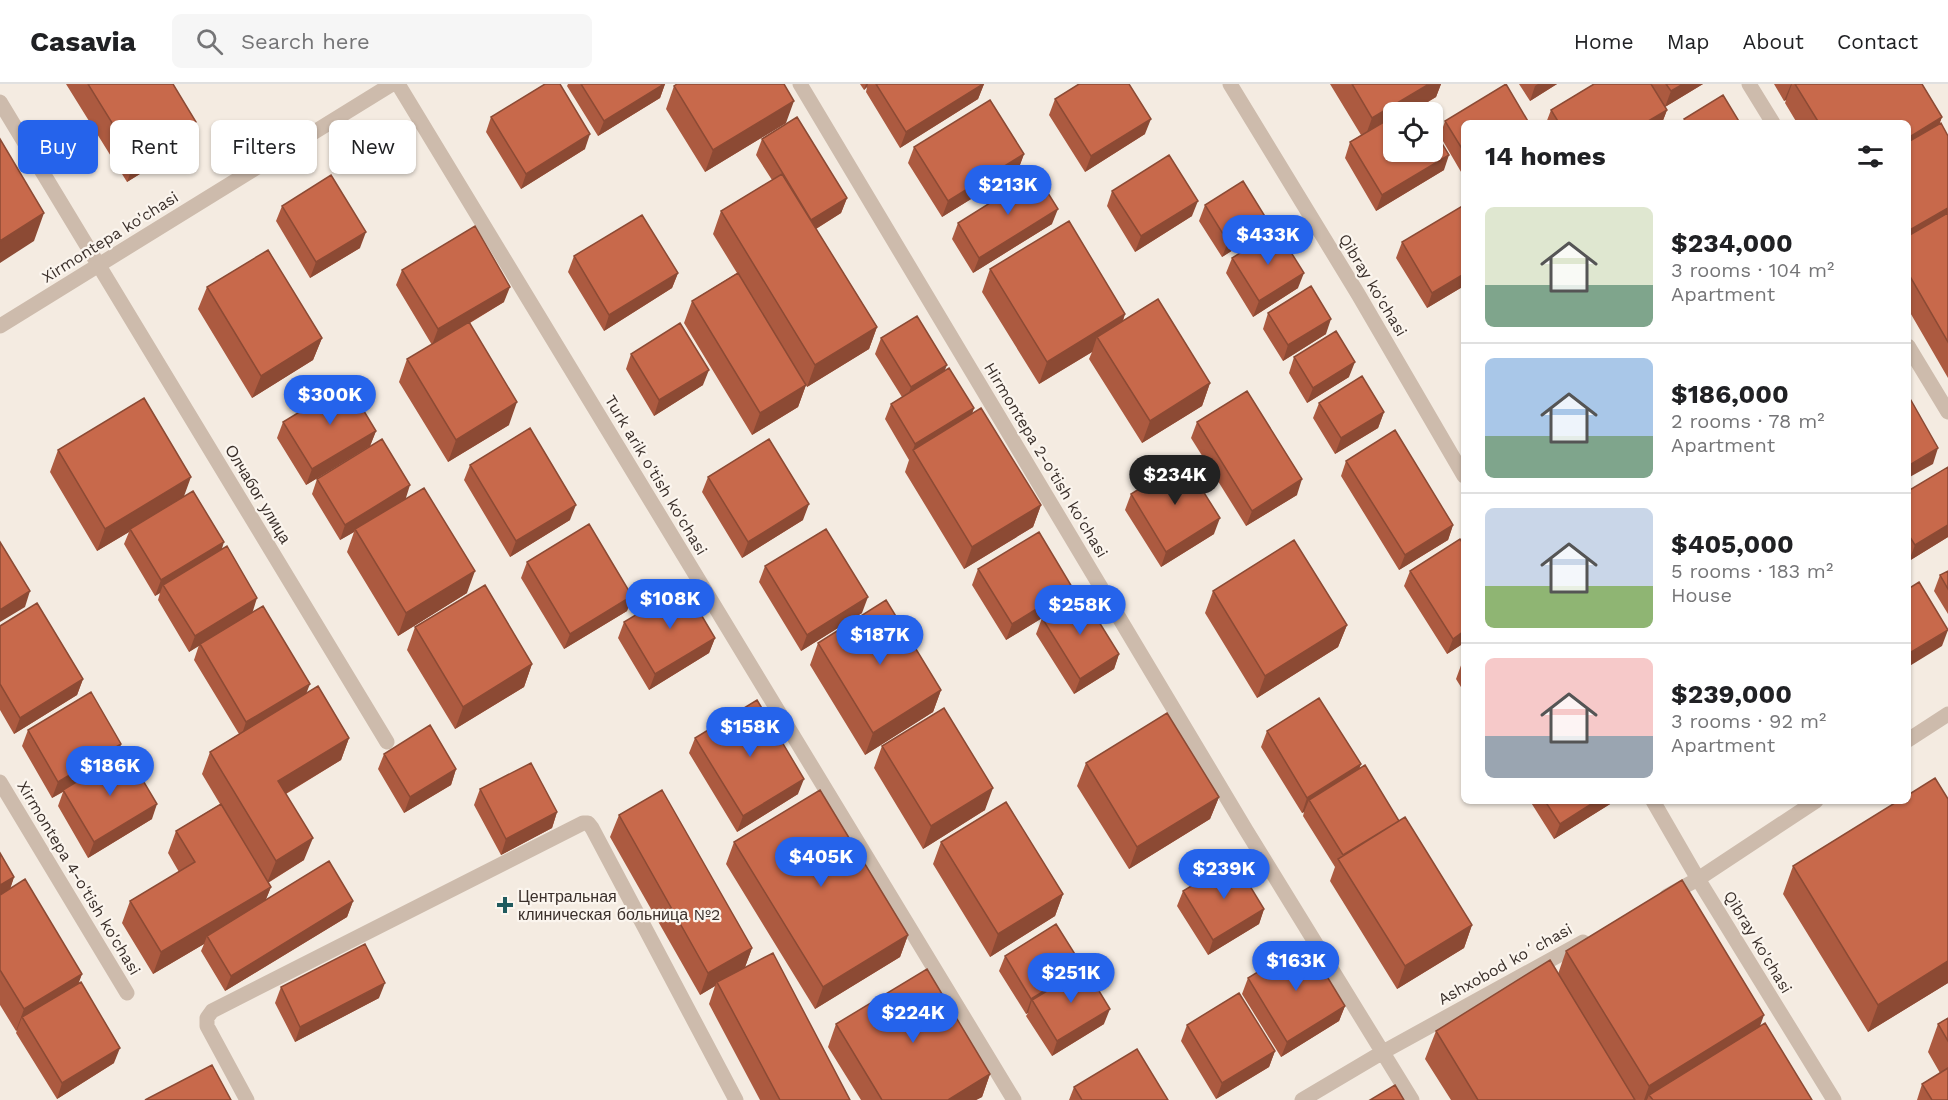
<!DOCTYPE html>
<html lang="en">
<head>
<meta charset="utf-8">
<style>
  :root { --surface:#fff; --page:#f6f6f6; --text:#202124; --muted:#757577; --line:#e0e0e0; --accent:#2563eb }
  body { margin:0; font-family:"Work Sans",sans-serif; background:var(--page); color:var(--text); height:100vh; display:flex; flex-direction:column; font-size:22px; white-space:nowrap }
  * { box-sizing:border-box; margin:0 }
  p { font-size:20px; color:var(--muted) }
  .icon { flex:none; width:33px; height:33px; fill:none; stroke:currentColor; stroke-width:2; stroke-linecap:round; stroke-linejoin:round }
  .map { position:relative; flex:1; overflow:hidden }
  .sheet { position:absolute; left:1461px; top:36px; width:450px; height:684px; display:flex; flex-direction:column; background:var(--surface); border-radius:9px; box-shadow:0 2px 4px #0004 }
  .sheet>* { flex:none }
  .top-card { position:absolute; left:18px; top:36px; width:570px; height:54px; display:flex; gap:12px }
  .tools { position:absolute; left:1383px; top:18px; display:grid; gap:12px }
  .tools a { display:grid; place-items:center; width:60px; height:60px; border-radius:9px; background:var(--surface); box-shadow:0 2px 4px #0004; font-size:30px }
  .price { position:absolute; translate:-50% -51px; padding:0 14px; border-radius:21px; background:var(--accent); color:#fff; font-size:20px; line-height:39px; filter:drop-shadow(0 2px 3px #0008) }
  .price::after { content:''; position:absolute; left:50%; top:36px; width:18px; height:14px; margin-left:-9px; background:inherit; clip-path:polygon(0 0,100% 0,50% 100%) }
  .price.on { background:#222; color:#fff }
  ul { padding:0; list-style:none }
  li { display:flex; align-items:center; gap:18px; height:150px; padding:0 24px }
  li+li { border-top:2px solid var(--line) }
  li span { display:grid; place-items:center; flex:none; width:168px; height:120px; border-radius:9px; color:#555 }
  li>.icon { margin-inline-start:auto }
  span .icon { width:72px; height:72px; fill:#fffc; stroke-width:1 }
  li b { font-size:26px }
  h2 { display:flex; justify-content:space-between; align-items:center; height:72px; padding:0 24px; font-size:26px }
  .tag { padding:0 21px; border-radius:9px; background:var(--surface); box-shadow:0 2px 4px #0004; font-size:21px; line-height:54px }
  .tag.on { background:var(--accent); color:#fff }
  header { display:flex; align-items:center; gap:36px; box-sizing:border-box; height:84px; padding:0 30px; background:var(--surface); border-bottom:2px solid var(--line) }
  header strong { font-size:28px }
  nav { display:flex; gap:33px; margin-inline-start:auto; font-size:21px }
  .search { width:420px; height:54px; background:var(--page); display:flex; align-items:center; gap:15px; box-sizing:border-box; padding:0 21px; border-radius:9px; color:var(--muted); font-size:22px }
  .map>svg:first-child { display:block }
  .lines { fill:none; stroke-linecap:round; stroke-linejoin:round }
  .minor { stroke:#cdbbac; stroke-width:15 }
  .wall { fill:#ac5a40 }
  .shaded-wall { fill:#8c4a34 }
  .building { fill:#c8694b; stroke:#8c4a34; stroke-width:1.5 }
  .poi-dot { fill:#1f5a5e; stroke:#fbf5ee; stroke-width:2 }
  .labels { text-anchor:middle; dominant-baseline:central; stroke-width:4.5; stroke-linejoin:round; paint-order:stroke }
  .street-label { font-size:16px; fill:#3b302b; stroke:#fbf5ee }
  .poi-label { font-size:16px; fill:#3b302b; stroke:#fbf5ee; text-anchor:start }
</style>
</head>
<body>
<header>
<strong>Casavia</strong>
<div class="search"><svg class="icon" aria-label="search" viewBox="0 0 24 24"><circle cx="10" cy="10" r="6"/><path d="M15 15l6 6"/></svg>Search here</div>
<nav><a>Home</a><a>Map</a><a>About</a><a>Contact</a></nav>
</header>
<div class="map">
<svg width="1948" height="1016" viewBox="0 0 1948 1016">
  <rect width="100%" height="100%" fill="#f4ebe1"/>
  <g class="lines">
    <path class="minor" d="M398,0L1014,1016
      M800,0L1246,746L1412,1016
      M1230,0L1358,210L1464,392
      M1749,0L1773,39
      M0,18L387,658
      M0,242L392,0
      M1908,262L1948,328
      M1908,656L1948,630
      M0,698L127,909
      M1653,717L1698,795L1834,1016
      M1667,812L1698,795L1816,717
      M247,1016L207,942V934L212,927L583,739H588L592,744L736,1016
      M1302,1016L1383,968L1583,858"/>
  </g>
  <path class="wall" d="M66,0H173L188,60L127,98Z
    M568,0H665L660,14L598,52L567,2Z
    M860,0H984L978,15L900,64L866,8L867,3L864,6Z
    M1330,0H1441L1436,13L1420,23L1444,86L1376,127L1345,74L1350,58L1361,51Z
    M1519,0H1557L1530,17Z
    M1594,0H1703L1665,23L1667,26L1662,39H1546L1551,26Z
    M1774,0H1922L1942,33L1939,40L1948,52V294L1908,225V39H1797L1785,19L1786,16L1784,17Z
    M674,2L786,39L705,88L666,25Z
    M1055,15L1145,50L1085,88L1049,31Z
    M491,33L585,65L521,105L486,48Z
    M1445,37L1464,39V93L1440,52Z
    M762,55L847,114L841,129L816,145L877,243L869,265L807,303L806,301L798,323L752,351L684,239L692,217L737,189L713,150L721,127L772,96L756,71Z
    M914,63L1024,70L1018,86L942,133L908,79Z
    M1112,107L1192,132L1135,168L1107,122Z
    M1205,121L1266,134L1260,149L1222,173L1199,137Z
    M282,122L360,164L310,194L276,137Z
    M958,139L1052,140L973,189L952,155Z
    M1402,158L1464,202L1427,224L1396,174Z
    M574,172L678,189L672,204L604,247L568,188Z
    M1232,174L1298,204L1253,233L1226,189Z
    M990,185L1125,230L1123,237L1210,299L1202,322L1142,359L1089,275L1092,268L1039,300L982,208Z
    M402,186L504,218L470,239L509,341L448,378L399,298L407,275L432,261L396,201Z
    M207,203L322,254L313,276L252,314L198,225Z
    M1268,229L1326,250L1283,277L1263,245Z
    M881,254L945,287L974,324L972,330L1041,421L1033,443L964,485L905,388L909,376L885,335L891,320L902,313L875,270Z
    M631,270L703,301L654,332L626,285Z
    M1294,273L1349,293L1307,319L1289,289Z
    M1319,319L1384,328L1378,344L1335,370L1313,334Z
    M283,338L376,347L370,362L306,401L277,354Z
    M1197,338L1297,411L1246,442L1191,354Z
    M58,366L184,412L222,465L252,529L306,609L349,654L341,676L286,710L304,776L268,799L271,803L266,815L353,817L347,833L225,907L201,867L204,860L153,890L122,839L130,817L179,788L168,769L176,747L220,720L202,690L210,668L239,650L194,576L199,561L189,568L158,516L160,509L155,512L124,460L129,448L97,467L50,388Z
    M1346,377L1453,441L1448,456L1399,486L1341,392Z
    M470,381L570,436L510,473L464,396Z
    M1948,383V453L1909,477L1908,475V407Z
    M708,393L803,436L742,474L702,408Z
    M317,395L405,415L467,509L398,552L347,468L354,448L340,456L312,410Z
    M1131,410L1214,450L1161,483L1125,426Z
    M527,478L632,512L627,527L564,565L521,494Z
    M765,482L862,529L801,567L759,498Z
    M978,485L1072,503L1067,518L1119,570L1114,585L1074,610L1036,550L1042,534L1006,556L972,501Z
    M1410,487L1464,559L1447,570L1404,502Z
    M1948,487V530L1934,507L1940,491Z
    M1213,507L1347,541L1338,563L1257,614L1205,529Z
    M624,538L715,554L709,569L649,606L618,554Z
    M0,542L83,595L77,611L14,650L0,626Z
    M415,543L532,580L524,603L455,645L407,566Z
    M818,559L941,606L933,628L865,671L810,581Z
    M1464,573V608L1456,595Z
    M28,646L121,660L116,674L152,735L88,774L58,722L63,708L52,714L22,662Z
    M1267,647L1361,680L1359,685L1399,737L1472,841L1464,864L1397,905L1330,797L1335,783L1303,732L1304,728L1302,729L1261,663Z
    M695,654L798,710L737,748L689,669Z
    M882,662L985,726L923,765L874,684Z
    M384,670L456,685L451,701L404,729L378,685Z
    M1086,679L1219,713L1210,735L1129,785L1077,702Z
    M480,705L557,728L552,744L501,771L474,721Z
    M1948,715V899L1868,948L1783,810L1793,782Z
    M1530,717H1615L1554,755Z
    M619,731L752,864L745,883L850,1016H760L709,920L715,902L700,911L610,753Z
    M734,758L908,851L900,873L815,925L726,780Z
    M941,758L1063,810L1055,832L990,873L933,780Z
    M0,769L14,793L10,805L82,890L78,899L114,979L57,1015L16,949L17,946L16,947L0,921Z
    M1183,807L1264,825L1259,840L1208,871L1177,822Z
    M1566,867L1760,942L1812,1016H1451L1425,975L1436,947L1558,890Z
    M1005,872L1082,885L1104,940L1052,972L1026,932L1028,929L1026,930L999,887Z
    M1248,894L1345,922L1339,937L1281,973L1242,910Z
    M281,903L379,914L295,958L275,919Z
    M1948,934V1016H1917L1922,1000L1940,989L1928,968L1938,940Z
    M836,940L990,990L982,1013L976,1016H861L828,963Z
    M1187,941L1275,967L1269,983L1216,1015L1181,957Z
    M1074,1003L1168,1016H1069Z"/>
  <path class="shaded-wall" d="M664,0H665L660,14L598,52L604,37Z
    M866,0H868L867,3L864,6Z
    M983,0H984L978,15L900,64L906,48Z
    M1429,0H1441L1436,13L1410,28H1394V39L1364,56L1372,34Z
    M1538,0H1557L1530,17L1535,2Z
    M1683,0H1703L1665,23L1671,7Z
    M1791,0H1792L1786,16L1784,17Z
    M794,17L786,39L705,88L713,66Z
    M1667,26L1662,39H1645Z
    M1942,33L1934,55L1908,71V54Z
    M1151,35L1145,50L1085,88L1091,72Z
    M196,38L188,60L127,98L135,76Z
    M590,50L585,65L521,105L526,90Z
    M1024,70L1018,86L942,133L948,117Z
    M1449,71L1444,86L1376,127L1382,111Z
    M847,114L841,129L806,151L811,136Z
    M1198,117L1192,132L1135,168L1141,152Z
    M1948,124V141L1908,165V147Z
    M1058,125L1052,140L973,189L979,174Z
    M44,129L34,157L0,179V157Z
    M1266,134L1260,149L1222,173L1228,158Z
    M366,148L360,164L310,194L316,178Z
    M678,189L672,204L604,247L609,231Z
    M1304,189L1298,204L1253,233L1259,217Z
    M1464,190V202L1427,224L1432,209Z
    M510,203L504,218L432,261L438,245Z
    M1125,230L1117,252L1097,253L1092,268L1039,300L1047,278Z
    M1331,235L1326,250L1283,277L1288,261Z
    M877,243L869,265L807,303L815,281Z
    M322,254L313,276L252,314L261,292Z
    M1355,278L1349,293L1307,319L1313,304Z
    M947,281L941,296L905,319L911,303Z
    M709,286L703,301L654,332L659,316Z
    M1210,299L1202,322L1142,359L1150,337Z
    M806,301L798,323L752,351L760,329Z
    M517,318L509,341L448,378L456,356Z
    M974,324L968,340L913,366L915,360Z
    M1384,328L1378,344L1335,370L1341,354Z
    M376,347L370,362L306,401L312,385Z
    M1938,364L1933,380L1908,394V382Z
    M191,393L183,415L130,445L129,448L97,467L105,445Z
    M1302,395L1297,411L1246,442L1252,427Z
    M410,401L405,417L355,445L354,448L340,456L345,441Z
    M809,420L803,436L742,474L748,458Z
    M576,421L570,436L510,473L516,457Z
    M1041,421L1033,443L964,485L972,463Z
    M1220,434L1214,450L1161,483L1166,468Z
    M1453,441L1448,456L1399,486L1405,471Z
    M1948,441V453L1909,477L1915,461Z
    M224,458L219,474L163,501L160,509L155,512L161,496Z
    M475,487L467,509L398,552L406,529Z
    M1072,503L1067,519L1006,556L1012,540Z
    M30,507L25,523L0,538V526Z
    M632,512L627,527L564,565L570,550Z
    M868,513L862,529L801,567L807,551Z
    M257,514L252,530L189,568L195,552Z
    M1347,541L1338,563L1257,614L1265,592Z
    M1948,546L1942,562L1908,583V570Z
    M1464,547V559L1447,570L1453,555Z
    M715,554L709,569L649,606L655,590Z
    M1119,570L1114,585L1074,610L1080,595Z
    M532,580L524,603L455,645L463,623Z
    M83,595L77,611L14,650L20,634Z
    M310,600L304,615L241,653L246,638Z
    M941,606L933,628L865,671L873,649Z
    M349,654L341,676L270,719L278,697Z
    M121,660L116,676L52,714L58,698Z
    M1361,680L1355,696L1309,716L1304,728L1302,729L1307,714Z
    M456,685L451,701L404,729L410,713Z
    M804,695L798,710L737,748L743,732Z
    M993,704L985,726L923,765L931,742Z
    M1219,713L1210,735L1129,785L1137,763Z
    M1596,717H1615L1554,755L1560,740Z
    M157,720L152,735L88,774L94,758Z
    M557,728L552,744L501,771L506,755Z
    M313,754L304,776L267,799L276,777Z
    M14,793L9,808L0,813V801Z
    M271,803L262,825L207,852L204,860L153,890L161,868Z
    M1063,810L1055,832L990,873L998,850Z
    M353,817L347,833L225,907L231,892Z
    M1264,825L1259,840L1208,871L1213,856Z
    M1472,841L1464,864L1397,905L1405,882Z
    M908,851L900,873L815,925L823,903Z
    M752,864L744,886L717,898L715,902L700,911L708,889Z
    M1948,877V899L1868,948L1878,921Z
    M1083,883L1077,898L1032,916L1028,929L1026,930L1031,915Z
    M82,890L74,912L22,933L17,946L16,947L24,925Z
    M385,899L379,914L295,958L300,943Z
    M1345,922L1339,937L1281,973L1287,958Z
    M1110,925L1104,940L1052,972L1057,957Z
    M1764,931L1754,959L1649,1011L1647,1016H1644L1649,1002Z
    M120,964L114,979L57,1015L62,999Z
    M1275,967L1269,983L1216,1015L1222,999Z
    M990,990L982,1013L976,1016H948Z"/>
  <path class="building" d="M88,0H173L196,38L135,76Z
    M545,0H560L590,50L526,90L491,33Z
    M581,0H664L604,37Z
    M677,0H784L794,17L713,66L674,2Z
    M876,0H983L906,48Z
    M1079,0H1129L1151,35L1091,72L1055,15Z
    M1352,0H1429L1372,34Z
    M1506,0L1529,39H1464V68L1445,37Z
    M1594,0H1651L1667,26L1645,39H1559L1551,26Z
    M1666,0H1683L1671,7Z
    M1795,0H1922L1942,33L1908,54V39H1819Z
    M1723,11L1740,39H1687L1684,35Z
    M990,16L1024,70L948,117L914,63Z
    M1417,18L1424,28H1399Z
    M1394,32V68H1432V43L1449,71L1382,111L1350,58Z
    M797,33L847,114L811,136L762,55Z
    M1941,39L1948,52V124L1908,147V58Z
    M0,55L44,129L0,157Z
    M1169,71L1198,117L1141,152L1112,107Z
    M782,90L877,243L815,281L721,127Z
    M1036,90L1058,125L979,174L958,139Z
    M331,91L366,148L316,178L282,122Z
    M1243,97L1266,134L1228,158L1205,121Z
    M1464,121V190L1432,209L1402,158Z
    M1948,129V258L1908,189V152Z
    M642,131L678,189L609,231L574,172Z
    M1069,137L1125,230L1047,278L990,185Z
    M475,142L510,203L438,245L402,186Z
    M1277,146L1304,189L1259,217L1232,174Z
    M268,166L322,254L261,292L207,203Z
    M738,189L806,301L760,329L692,217Z
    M1311,202L1331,235L1288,261L1268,229Z
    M1158,215L1210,299L1150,337L1097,253Z
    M917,232L947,281L911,303L881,254Z
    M469,238L517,318L456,356L407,275Z
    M680,239L709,286L659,316L631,270Z
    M1336,247L1355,278L1313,304L1294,273Z
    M949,284L974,324L915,360L891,320Z
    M1362,292L1384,328L1341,354L1319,319Z
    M347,299L376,347L312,385L283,338Z
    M1247,307L1302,395L1252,427L1197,338Z
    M1908,311L1938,364L1908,382Z
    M144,314L191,393L105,445L58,366Z
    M981,324L1041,421L972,463L913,366Z
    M530,344L576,421L516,457L470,381Z
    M1395,346L1453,441L1405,471L1346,377Z
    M382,355L410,401L345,441L317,395Z
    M769,355L809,420L748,458L708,393Z
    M1184,377L1220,434L1166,468L1131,410Z
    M1948,383V441L1915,461L1908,450V407Z
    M424,404L475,487L406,529L355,445Z
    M193,407L224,458L161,496L130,445Z
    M589,440L632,512L570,550L527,478Z
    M826,445L868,513L807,551L765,482Z
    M1039,448L1072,503L1012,540L978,485Z
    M1460,455L1464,462V547L1453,555L1410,487Z
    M1294,456L1347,541L1265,592L1213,507Z
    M0,458L30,507L0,526Z
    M227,462L257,514L195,552L163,501Z
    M1948,487V505L1940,491Z
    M1919,498L1948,546L1908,570V505Z
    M485,501L532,580L463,623L415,543Z
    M684,502L715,554L655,590L624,538Z
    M1081,509L1119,570L1080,595L1042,534Z
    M886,516L941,606L873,649L818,559Z
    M37,519L83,595L20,634L0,600V542Z
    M263,522L310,600L246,638L200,560Z
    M318,602L349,654L278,697L313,754L276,777L210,668Z
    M91,608L121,660L58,698L28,646Z
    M1319,614L1361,680L1307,714L1267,647Z
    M757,616L804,695L743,732L695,654Z
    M944,624L993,704L931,742L882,662Z
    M1167,629L1219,713L1137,763L1086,679Z
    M430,641L456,685L410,713L384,670Z
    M126,668L157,720L94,758L63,706Z
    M531,679L557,728L506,755L480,705Z
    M1365,681L1399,737L1343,771L1309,716Z
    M1935,694L1948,715V877L1878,921L1793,782L1898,717H1908V711Z
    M662,706L752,864L708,889L619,731Z
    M820,706L908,851L823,903L734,758Z
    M1545,717H1596L1560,740Z
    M1006,718L1063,810L998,850L941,758Z
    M221,720L271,803L161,868L130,817L195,778L176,747Z
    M1405,733L1472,841L1405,882L1338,775Z
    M0,769L14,793L0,801Z
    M1234,776L1264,825L1213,856L1183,807Z
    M329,777L353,817L231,892L207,852Z
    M25,795L82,890L24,925L0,886V811Z
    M1682,796L1764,931L1649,1002L1566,867Z
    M1056,840L1083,883L1031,915L1005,872Z
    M1306,858L1345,922L1287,958L1248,894Z
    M365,860L385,899L300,943L281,903Z
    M773,869L850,1016H780L717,898Z
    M1550,876L1635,1016H1478L1436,947Z
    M1085,884L1110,925L1057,957L1032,916Z
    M927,885L990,990L948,1016H882L836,940Z
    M81,898L120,964L62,999L22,933Z
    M1239,909L1275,967L1222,999L1187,941Z
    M1948,934V957L1938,940Z
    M1765,939L1812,1016H1653L1649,1011Z
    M1137,965L1168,1016H1082L1074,1003Z
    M212,981L231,1016H145Z
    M1948,984V1016H1932L1922,1000Z
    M1395,1001L1404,1016H1370Z"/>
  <path class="poi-dot" d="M502 812h6v6h6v6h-6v6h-6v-6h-6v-6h6z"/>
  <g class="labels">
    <g class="street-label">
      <text transform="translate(110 153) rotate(-32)">Xirmontepa ko'chasi</text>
      <text transform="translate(1373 201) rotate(59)">Qibray ko'chasi</text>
      <text transform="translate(1046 376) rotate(59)">Hirmontepa 2-o'tish ko'chasi</text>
      <text transform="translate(656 391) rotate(59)">Turk arik o'tish ko'chasi</text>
      <text transform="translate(258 410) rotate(59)">Олчабог улица</text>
      <text transform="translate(79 794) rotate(59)">Xirmontepa 4-o'tish ko'chasi</text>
      <text transform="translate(1758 858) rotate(59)">Qibray ko'chasi</text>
      <text transform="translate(1505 880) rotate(-29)">Ashxobod koʻchasi</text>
    </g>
    <g class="poi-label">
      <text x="518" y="812">Центральная<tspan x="518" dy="18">клиническая больница №2</tspan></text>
    </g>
  </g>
</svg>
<div class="tools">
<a><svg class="icon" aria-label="locate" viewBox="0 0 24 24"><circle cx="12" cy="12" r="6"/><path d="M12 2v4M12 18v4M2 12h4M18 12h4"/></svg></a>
</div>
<b class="price" style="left:1008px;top:132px">$213K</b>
<b class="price" style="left:1268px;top:182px">$433K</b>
<b class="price" style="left:330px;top:342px">$300K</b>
<b class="price on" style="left:1175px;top:422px">$234K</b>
<b class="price" style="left:670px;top:546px">$108K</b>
<b class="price" style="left:1080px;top:552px">$258K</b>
<b class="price" style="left:880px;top:582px">$187K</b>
<b class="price" style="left:750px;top:674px">$158K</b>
<b class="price" style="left:110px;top:713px">$186K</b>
<b class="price" style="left:821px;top:804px">$405K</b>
<b class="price" style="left:1224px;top:816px">$239K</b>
<b class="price" style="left:1296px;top:908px">$163K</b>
<b class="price" style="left:1071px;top:920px">$251K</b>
<b class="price" style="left:913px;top:960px">$224K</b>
<div class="top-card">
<a class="tag on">Buy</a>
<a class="tag">Rent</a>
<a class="tag">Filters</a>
<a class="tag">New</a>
</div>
<section class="sheet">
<h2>14 homes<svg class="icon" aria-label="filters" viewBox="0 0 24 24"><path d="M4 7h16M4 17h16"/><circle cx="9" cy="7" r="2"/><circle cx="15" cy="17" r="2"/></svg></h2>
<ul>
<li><span style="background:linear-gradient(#dfe7d0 65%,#7fa58c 0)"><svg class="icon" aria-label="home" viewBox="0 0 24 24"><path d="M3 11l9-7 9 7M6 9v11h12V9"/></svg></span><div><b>$234,000</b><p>3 rooms · 104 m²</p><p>Apartment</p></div></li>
<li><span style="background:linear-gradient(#a9c7e8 65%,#7fa58c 0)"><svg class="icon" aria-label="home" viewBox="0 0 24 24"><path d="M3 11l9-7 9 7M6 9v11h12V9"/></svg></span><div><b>$186,000</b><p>2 rooms · 78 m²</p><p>Apartment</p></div></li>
<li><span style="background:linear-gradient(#c9d6e8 65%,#8fb573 0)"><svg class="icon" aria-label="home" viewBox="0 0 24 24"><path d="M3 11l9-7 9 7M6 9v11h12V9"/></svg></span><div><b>$405,000</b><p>5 rooms · 183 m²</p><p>House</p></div></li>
<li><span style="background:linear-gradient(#f6c9c9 65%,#9aa5b1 0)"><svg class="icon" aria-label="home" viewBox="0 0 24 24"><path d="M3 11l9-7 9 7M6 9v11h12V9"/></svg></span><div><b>$239,000</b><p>3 rooms · 92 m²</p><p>Apartment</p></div></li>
</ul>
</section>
</div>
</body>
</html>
